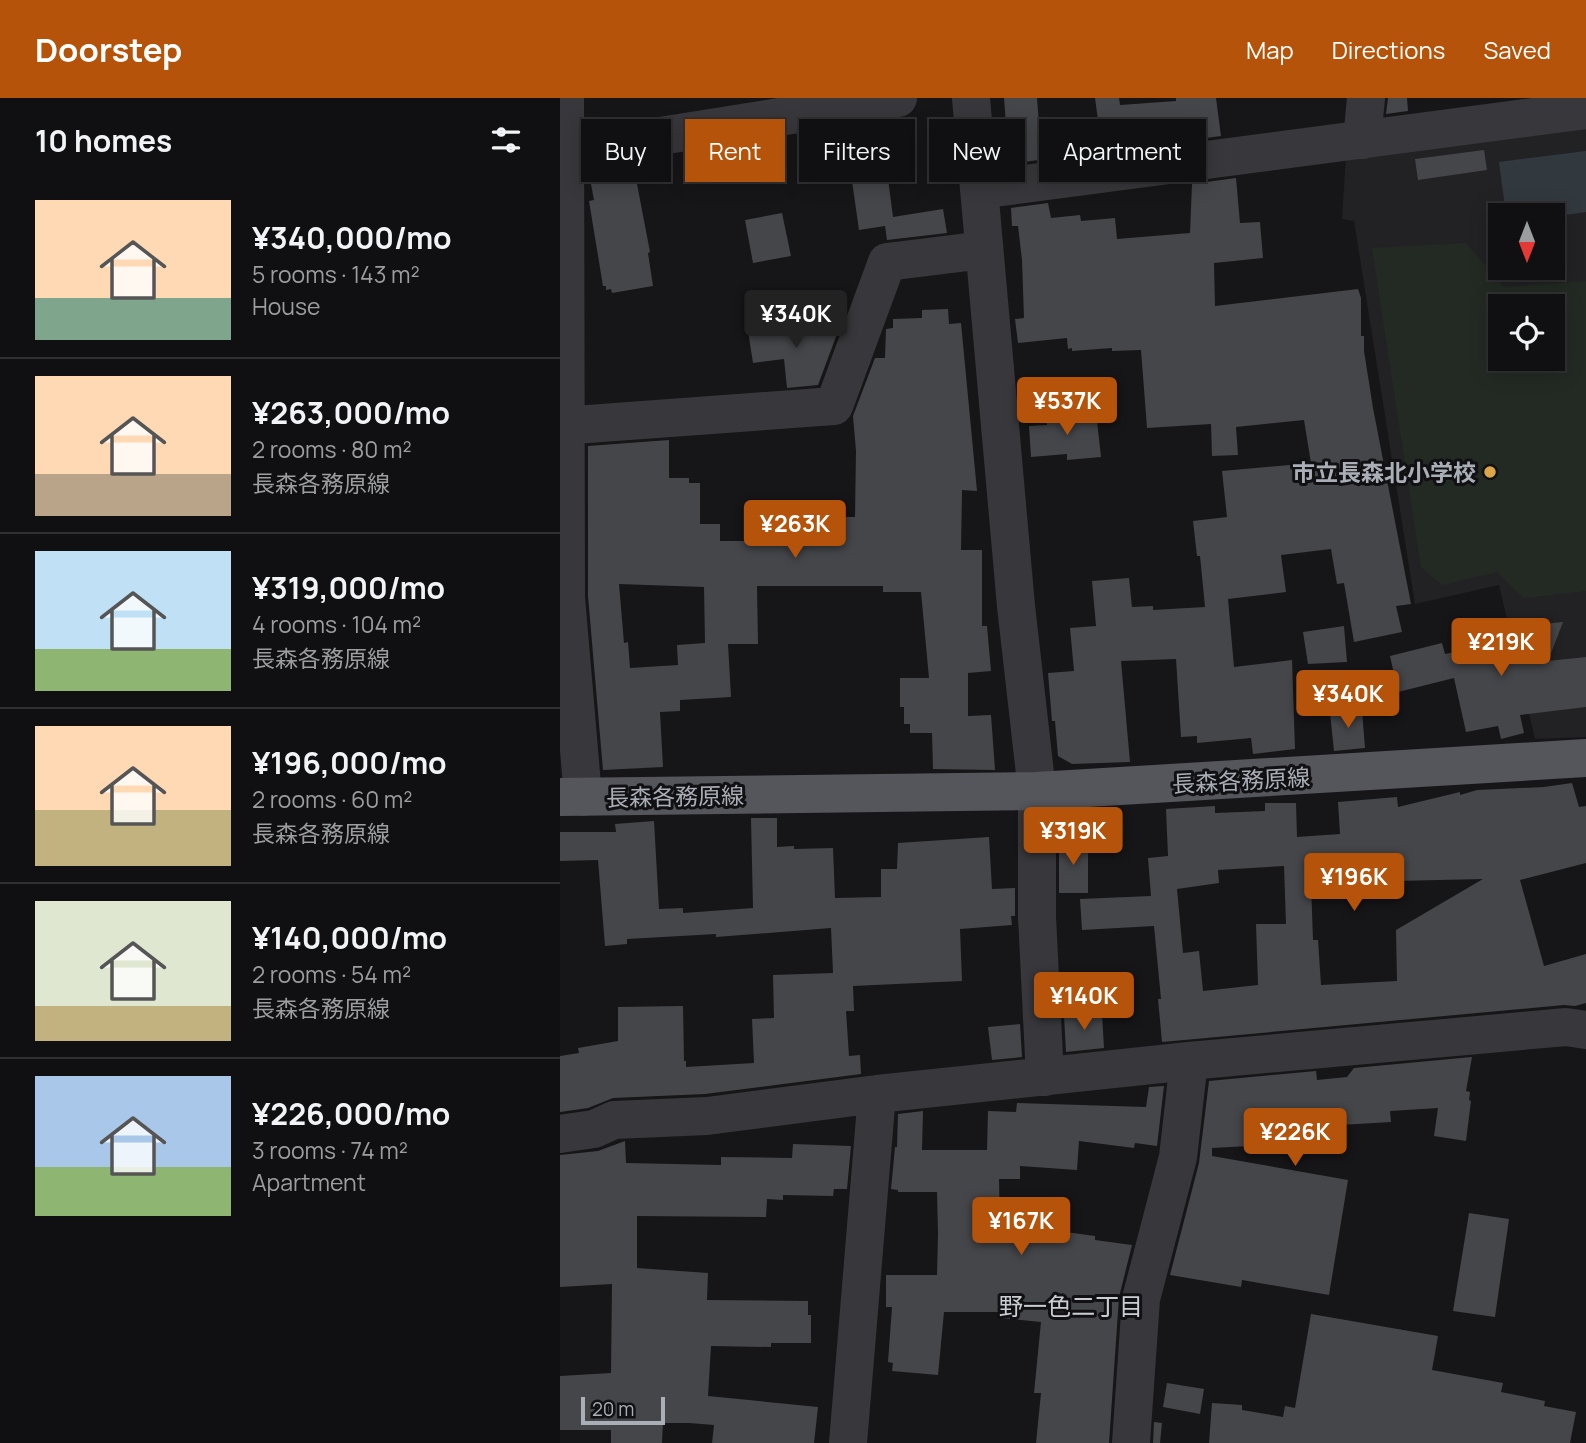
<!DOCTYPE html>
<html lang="en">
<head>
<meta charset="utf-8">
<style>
  :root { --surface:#101012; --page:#1e1e20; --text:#f1f3f6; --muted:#9c9d9f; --line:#303032; --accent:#b45309 }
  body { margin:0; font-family:Manrope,"Noto Sans JP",sans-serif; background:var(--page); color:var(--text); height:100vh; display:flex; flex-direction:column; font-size:26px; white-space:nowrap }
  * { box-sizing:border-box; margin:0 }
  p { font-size:23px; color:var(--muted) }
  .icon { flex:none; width:38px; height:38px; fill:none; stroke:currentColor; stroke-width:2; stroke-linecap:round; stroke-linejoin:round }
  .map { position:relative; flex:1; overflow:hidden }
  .side { display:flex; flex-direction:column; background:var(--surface); width:560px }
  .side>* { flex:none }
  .hud { position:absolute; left:21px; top:21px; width:665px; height:63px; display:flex; gap:14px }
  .needle { width:46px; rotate:180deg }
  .fabs { position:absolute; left:928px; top:105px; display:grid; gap:14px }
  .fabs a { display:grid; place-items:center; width:77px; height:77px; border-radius:0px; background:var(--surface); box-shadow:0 4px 18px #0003,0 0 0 2px var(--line); font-size:35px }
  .scale { position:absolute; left:21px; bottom:18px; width:84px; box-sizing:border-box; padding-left:7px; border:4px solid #aaaeb6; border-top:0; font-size:19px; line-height:24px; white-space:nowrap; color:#aaaeb6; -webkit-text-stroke:5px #111113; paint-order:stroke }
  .price { position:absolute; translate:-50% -60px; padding:0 16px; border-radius:7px; background:var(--accent); color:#fff; font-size:23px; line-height:46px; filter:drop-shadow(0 2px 4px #0008) }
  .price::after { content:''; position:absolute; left:50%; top:42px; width:21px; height:16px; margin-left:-10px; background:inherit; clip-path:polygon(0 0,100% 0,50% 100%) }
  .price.current { background:#222; color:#fff }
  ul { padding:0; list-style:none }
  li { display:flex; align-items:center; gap:21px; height:175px; padding:0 35px }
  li+li { border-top:2px solid var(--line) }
  li span { display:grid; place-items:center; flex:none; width:196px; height:140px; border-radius:0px; color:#555 }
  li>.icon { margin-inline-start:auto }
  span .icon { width:84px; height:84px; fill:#fffc; stroke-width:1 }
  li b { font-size:30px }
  h2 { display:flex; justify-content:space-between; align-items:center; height:84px; padding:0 35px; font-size:30px }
  .pill { padding:0 24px; border-radius:0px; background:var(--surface); box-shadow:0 4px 18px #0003,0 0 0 2px var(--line); font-size:24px; line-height:63px }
  .pill.current { background:var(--accent); color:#fff }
  header { display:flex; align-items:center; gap:42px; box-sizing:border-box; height:98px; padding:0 35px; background:var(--accent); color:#fff }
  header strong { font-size:33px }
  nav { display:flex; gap:38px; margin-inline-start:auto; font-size:24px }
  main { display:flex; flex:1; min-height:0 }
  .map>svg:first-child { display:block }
  .built { fill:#222225; fill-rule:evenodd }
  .green { fill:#232a23; fill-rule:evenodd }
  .water { fill:#31393f }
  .building { fill:#45464a; fill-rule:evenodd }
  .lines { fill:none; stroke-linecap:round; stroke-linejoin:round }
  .minor { stroke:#38383c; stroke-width:38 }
  .major { stroke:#54565b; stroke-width:38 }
  .poi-dot { fill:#dda749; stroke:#111113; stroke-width:2.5 }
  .labels { text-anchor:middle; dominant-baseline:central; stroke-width:6; stroke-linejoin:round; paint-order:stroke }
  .poi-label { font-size:23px; font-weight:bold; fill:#aaaeb6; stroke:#111113; text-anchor:end }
  .street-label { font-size:23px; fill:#aaaeb6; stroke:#111113 }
  .neighbourhood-label { font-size:24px; fill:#cacdd3; stroke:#111113 }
</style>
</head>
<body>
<header>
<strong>Doorstep</strong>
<nav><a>Map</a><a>Directions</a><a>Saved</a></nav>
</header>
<main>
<section class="side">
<h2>10 homes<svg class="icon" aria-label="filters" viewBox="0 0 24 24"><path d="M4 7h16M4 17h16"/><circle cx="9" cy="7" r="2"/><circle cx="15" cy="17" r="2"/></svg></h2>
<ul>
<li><span style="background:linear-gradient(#ffd9b3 70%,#7fa58c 0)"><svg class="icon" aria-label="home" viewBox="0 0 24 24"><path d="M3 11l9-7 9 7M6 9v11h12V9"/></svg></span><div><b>¥340,000/mo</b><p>5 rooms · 143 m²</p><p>House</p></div></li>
<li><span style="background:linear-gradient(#ffd9b3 70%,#b9a48a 0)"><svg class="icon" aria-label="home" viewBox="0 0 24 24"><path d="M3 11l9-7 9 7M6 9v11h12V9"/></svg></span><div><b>¥263,000/mo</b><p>2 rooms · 80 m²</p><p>長森各務原線</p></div></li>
<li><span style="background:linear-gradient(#bfe0f5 70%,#8fb573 0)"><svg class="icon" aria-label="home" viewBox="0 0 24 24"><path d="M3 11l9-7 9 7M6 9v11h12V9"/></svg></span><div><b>¥319,000/mo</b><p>4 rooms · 104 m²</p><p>長森各務原線</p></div></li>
<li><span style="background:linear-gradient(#ffd9b3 60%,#c2b280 0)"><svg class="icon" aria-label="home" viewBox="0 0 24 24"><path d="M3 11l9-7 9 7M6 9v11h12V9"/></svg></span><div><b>¥196,000/mo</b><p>2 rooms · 60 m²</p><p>長森各務原線</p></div></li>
<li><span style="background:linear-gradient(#dfe7d0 75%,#c2b280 0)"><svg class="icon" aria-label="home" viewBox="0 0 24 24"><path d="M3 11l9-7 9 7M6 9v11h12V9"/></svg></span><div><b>¥140,000/mo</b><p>2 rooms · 54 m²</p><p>長森各務原線</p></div></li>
<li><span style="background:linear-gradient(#a9c7e8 65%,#8fb573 0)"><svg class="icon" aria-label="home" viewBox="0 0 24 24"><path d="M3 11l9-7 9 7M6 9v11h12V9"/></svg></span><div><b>¥226,000/mo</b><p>3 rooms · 74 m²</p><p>Apartment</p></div></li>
</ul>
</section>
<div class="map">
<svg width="1026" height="1345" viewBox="0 0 1026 1345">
  <rect width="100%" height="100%" fill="#161618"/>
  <path class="built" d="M1026,25V639L975,641L939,487L855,506L794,123L782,121L786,57ZM940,117H992V170H940ZM940,208H992V261H940Z"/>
  <path class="green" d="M906,145L944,189L1026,183V493L963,500L937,474L882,487L861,469L812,150ZM940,208H992V261H940Z"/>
  <path class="water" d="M1026,53V114L992,119L946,117L939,64Z"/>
  <path class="building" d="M444,0H477L481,52H484L485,61L444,67L443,55L448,54Z
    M535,0H559L560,7L616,3V0H656L661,38L562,51L560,28L539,30Z
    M828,0H847L848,13L826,16Z
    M322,35L333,119L383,111L387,135L327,142L325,128L299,132L286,41Z
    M924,52L927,72L858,82L855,61Z
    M73,65L90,154L88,155L93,188L52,195L51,191L46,192V188H43L29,103L34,102L31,86L54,80L52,68Z
    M676,80L680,125L700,124L703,160L654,165L655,208L798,191L801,200V238H804V253L813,310L851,506L836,508L842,534L794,544L784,485L777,486L771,451L721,457L726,494L668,501L674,569L732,562L735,651L693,656L691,640L637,645V638L621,639L616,561L561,563L570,664L512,666L498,658L495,623H492L488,575L514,573L510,530L536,528L532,483L569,480L572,509L593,508V512L645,509L640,458H637L633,423L667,419L662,373L751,365L744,322L676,329L678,357L652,358L651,326L587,330L581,252L552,253V250L512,253V250L508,251L507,240L458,245L455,221L464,220L462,162L458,128H452L451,110L488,105L491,120L520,117L521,123L555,120L557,141L630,135L632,86Z
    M222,115L231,158L193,165L185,122Z
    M388,211L389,226L401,225L417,393L402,392L401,452H422V528H427L431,573L408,575V618L431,617L435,672L373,671L372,635H350V626H344V609H340V580H369L361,494H323V488H197L198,546H168L171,599L120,602V613L100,614L103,669L43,672L28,498V348L109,342V380H129V385H140V426H160V443H235V419H295L296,353L293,318L315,260H325L326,231L333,230V221L362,220V212ZM59,486L144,489L145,545L117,547L118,567L70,570L68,544L64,545Z
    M276,223L277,236L258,287L227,290L224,261L193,265L188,233Z
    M536,314L541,359L507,362V356L471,359L469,328L487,327V321L508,319V316Z
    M1003,524L988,563L1026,559V609L960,617L964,635L941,641L938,628L906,634L894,580L838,594L830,558L882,545L885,556L904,552V554L956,543L954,529Z
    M784,528L787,564L748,566L743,534Z
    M802,612L805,650L774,653L770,615Z
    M1012,685L1019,709L1026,708V765L960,782L984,868L1026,856V905L1015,908L1004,907L602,944L598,901H601L594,828L522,832L520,801L591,798L588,760L608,758L606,711L655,708V715L705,713V705H736L737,739L780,736L778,704L837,699L838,709L900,694V697L917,692L984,689ZM724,768L726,826H696L698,887L643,893L639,853L623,855L617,791L659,785L658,772ZM836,777V783L923,781L836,832L837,883L761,887L758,842H753L751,785Z
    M191,720H217V749L234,748V751L273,750L275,800L321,799V771H337L338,745L429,739L432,791L455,790V818H451L452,827L400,831L402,883L293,888L294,913H286L289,958L300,957L301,976L145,996L53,1000L28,1010L0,1014V958L19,955L18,950L58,943V909L123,908L124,963H126V969L194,965L192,921L214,920L213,877L273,875L271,830L156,839V836L67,841V846L45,848L38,762L0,763V734H56L55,726L94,723L99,811L123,810V815L193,810Z
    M499,741H509V744H528V795H499Z
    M548,882L550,914L529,915L527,883Z
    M542,915L544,950L506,954L504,918Z
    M460,926L462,959L432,962L428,929Z
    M912,959L906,993L910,994L909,1002L911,1003L906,1043L874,1038L878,1010L830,1013L831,1024L780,1027L782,1043L652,1050V1058L788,1082L769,1197L682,1182L681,1189L610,1177L639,1065L649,983L756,973L757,982L787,979L794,970Z
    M604,988L597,1048L575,1045L574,1050L519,1043L517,1072L460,1068V1081H439L440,1130H498V1133L535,1138V1142L572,1147L559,1199L549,1345H476L481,1295H474L481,1224L440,1220L441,1214H384L378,1277L332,1273L333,1265L328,1264L332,1209H326V1177H377L378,1136L377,1094H338V1092L331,1091L335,1049H337L338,1016L363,1013L362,1052H427L428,1013L456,1014L457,1005L586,1009L589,989Z
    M65,1043L66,1065L161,1067V1059L232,1060L233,1046L291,1048L287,1091H274L273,1098L223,1097V1102L207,1101L206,1119L77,1118V1170L148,1175L147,1202L248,1203V1217H251V1245H211V1249L151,1248L148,1298L258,1309L254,1345H152L154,1327L129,1325H103L102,1345H51V1332H0V1278L51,1275L52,1186L0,1189V1057L38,1053Z
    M909,1115L949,1121L935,1219L893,1213Z
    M751,1216L878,1238L872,1272L943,1285L941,1294L985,1303L984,1308L1016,1314L1010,1345H649L652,1305L682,1307V1312L723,1319L725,1308L735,1310Z
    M607,1285L644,1291L640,1316L603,1309Z
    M594,1324L602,1325L600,1345H593Z"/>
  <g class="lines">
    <path class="minor" d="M5,0L6,499L23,699
      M411,0L456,508L477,693V819L485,979
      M802,42L806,0
      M0,54L338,0
      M419,92L1026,12
      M0,328L274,308L327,164L424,152
      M0,1036L34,1031L54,1022L147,1018L317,996L629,963L1006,929L1026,932
      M288,1345L317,996
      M571,1345L581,1201L618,1059L629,963"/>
    <path class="major" d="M0,699L477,693L1026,660"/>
  </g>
  <circle class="poi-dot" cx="930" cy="374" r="7"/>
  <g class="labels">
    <g class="poi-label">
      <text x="916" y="374">市立長森北小学校</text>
    </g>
    <g class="street-label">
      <text transform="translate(681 682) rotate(-3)">長森各務原線</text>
      <text transform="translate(115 698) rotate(-1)">長森各務原線</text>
    </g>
    <g class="neighbourhood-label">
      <text x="511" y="1207">野一色二丁目</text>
    </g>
  </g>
</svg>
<div class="fabs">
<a><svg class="needle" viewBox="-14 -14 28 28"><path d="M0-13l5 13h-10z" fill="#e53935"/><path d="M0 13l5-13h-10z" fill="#9c9d9f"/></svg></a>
<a><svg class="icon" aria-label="locate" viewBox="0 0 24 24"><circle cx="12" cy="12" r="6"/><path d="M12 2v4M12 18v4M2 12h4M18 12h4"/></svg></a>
</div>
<div class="scale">20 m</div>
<b class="price current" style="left:236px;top:252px">¥340K</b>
<b class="price" style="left:507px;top:339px">¥537K</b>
<b class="price" style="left:235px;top:462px">¥263K</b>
<b class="price" style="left:941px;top:580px">¥219K</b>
<b class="price" style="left:788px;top:632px">¥340K</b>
<b class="price" style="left:513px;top:769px">¥319K</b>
<b class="price" style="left:794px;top:815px">¥196K</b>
<b class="price" style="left:524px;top:934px">¥140K</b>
<b class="price" style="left:735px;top:1070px">¥226K</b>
<b class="price" style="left:461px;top:1159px">¥167K</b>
<div class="hud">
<a class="pill">Buy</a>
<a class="pill current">Rent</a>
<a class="pill">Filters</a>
<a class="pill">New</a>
<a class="pill">Apartment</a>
</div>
</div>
</main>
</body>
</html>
